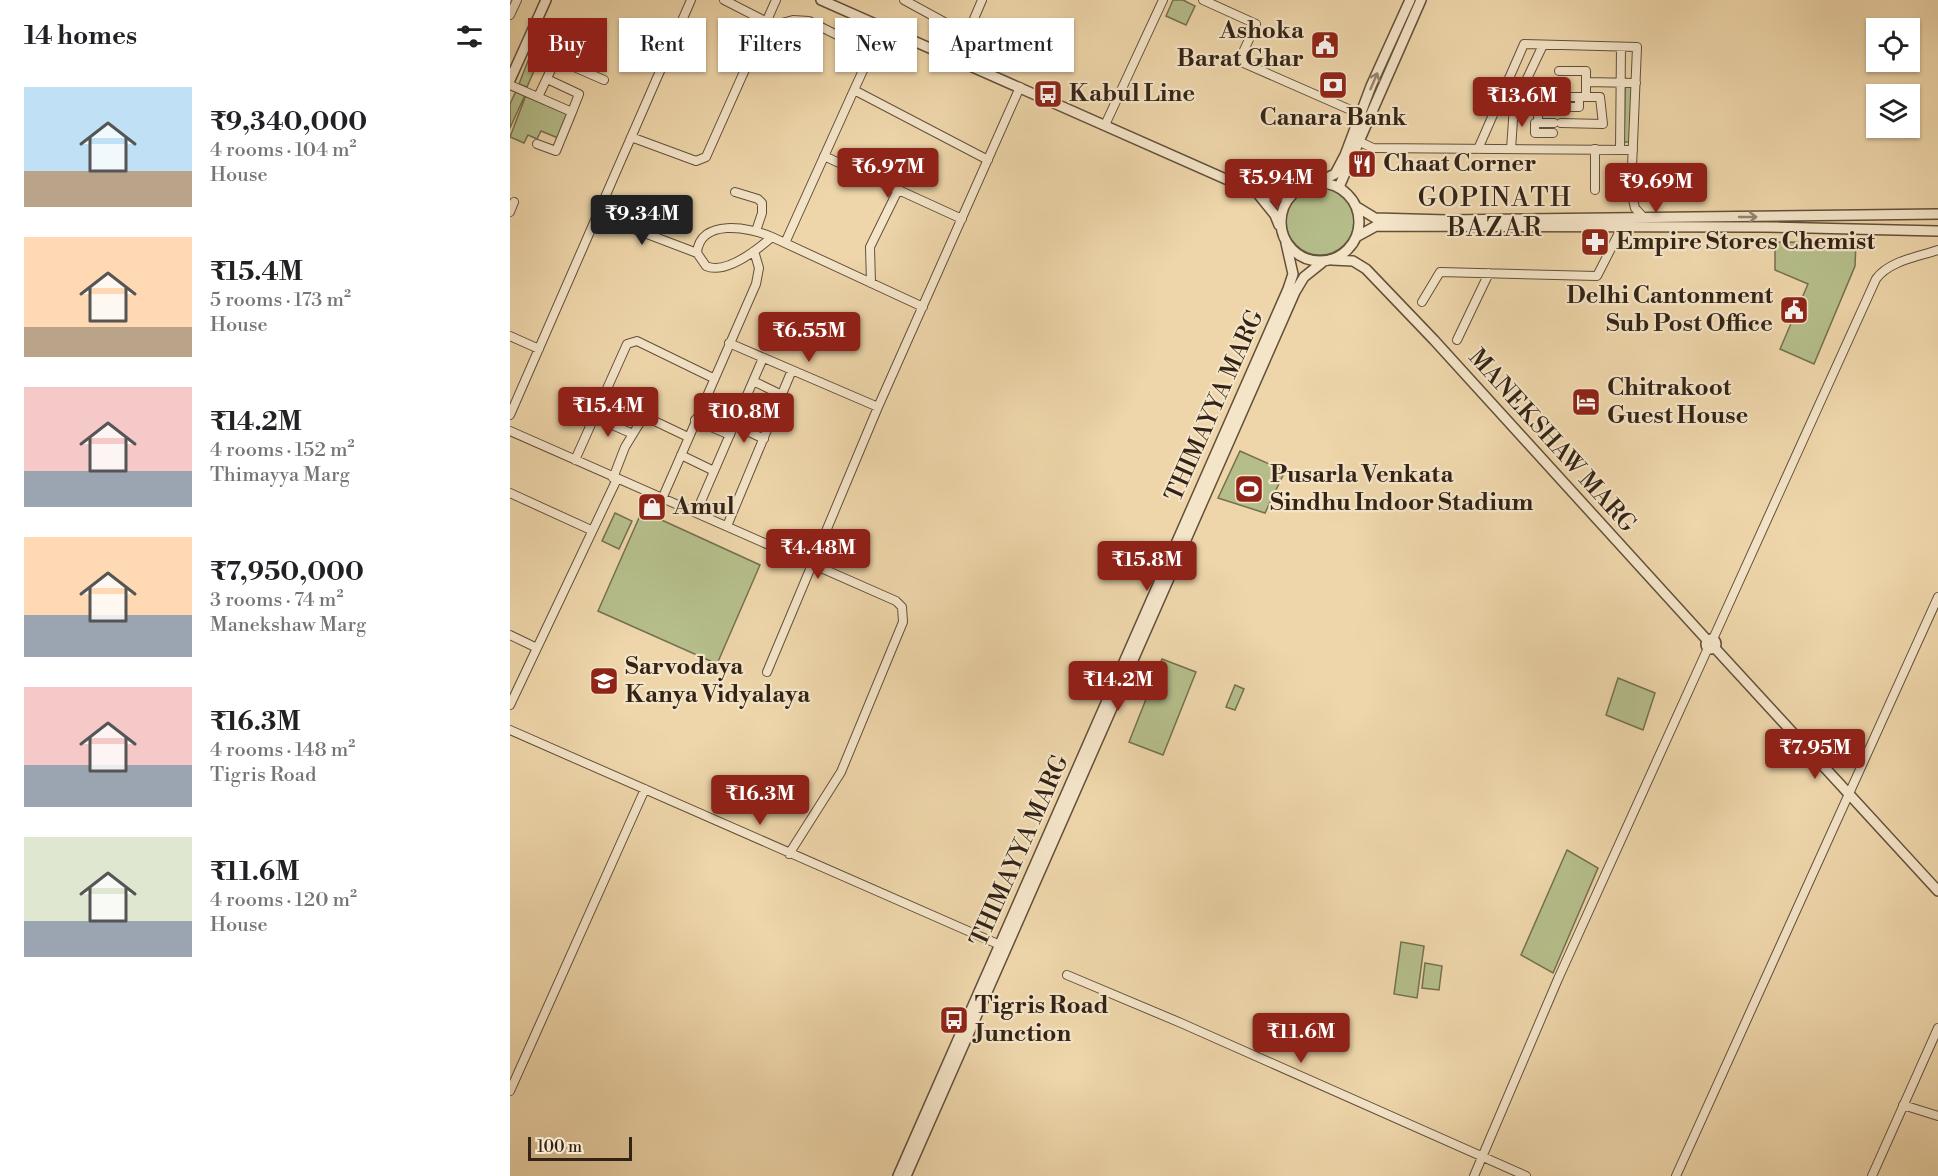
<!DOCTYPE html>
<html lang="en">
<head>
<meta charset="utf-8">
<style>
  :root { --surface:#fff; --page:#f2f2f2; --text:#202124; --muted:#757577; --accent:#8f2418 }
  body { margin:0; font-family:"Libre Bodoni",serif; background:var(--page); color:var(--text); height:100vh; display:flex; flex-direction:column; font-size:22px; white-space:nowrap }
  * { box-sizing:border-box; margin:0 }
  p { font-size:20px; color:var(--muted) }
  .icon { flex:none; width:33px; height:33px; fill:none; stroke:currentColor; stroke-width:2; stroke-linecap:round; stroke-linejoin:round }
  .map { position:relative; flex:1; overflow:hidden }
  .side { display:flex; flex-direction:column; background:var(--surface); width:510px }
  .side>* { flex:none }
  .hud { position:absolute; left:18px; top:18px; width:570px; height:54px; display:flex; gap:12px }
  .controls { position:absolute; left:1356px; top:18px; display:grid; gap:12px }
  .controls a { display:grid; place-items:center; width:54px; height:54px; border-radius:0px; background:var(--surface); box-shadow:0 2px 4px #0004; font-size:30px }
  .scale { position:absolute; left:18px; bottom:15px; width:104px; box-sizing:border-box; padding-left:6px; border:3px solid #332316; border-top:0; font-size:16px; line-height:21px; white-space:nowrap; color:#332316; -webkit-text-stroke:4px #f4e4c8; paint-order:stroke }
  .price { position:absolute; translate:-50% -51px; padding:0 14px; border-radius:6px; background:var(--accent); color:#fff; font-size:20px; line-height:39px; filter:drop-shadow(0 2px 3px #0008) }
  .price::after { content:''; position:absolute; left:50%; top:36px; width:18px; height:14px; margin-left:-9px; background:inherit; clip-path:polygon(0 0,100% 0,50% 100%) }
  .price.current { background:#222; color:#fff }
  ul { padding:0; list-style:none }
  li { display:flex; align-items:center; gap:18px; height:150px; padding:0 24px }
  li span { display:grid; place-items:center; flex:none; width:168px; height:120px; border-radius:0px; color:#555 }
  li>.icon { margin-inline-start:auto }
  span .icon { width:72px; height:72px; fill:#fffc; stroke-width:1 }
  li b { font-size:26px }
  h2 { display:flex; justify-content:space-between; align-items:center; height:72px; padding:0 24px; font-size:26px }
  .chip { padding:0 21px; border-radius:0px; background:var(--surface); box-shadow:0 2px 4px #0004; font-size:21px; line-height:54px }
  .chip.current { background:var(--accent); color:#fff }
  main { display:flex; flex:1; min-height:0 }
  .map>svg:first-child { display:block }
  .green { fill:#b5be8b; stroke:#747050; stroke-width:1.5 }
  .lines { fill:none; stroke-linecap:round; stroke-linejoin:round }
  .minor-casing { stroke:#62503b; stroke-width:10 }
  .tertiary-casing { stroke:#62503b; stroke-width:12 }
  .minor { stroke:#f4e4c8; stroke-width:8 }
  .tertiary { stroke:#f4e4c8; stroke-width:9 }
  .oneway { stroke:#94846f }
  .labels { text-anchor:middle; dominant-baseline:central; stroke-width:4.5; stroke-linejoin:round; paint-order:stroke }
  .poi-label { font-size:24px; font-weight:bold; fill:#332316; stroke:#f4e4c8; text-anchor:start }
  .street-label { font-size:24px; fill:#332316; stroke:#f4e4c8 }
  .neighbourhood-label { font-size:26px; letter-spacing:1.5px; fill:#332316; stroke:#f4e4c8 }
</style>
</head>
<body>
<main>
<section class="side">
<h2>14 homes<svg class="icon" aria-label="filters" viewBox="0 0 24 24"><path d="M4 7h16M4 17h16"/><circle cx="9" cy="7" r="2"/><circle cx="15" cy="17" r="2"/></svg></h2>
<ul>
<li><span style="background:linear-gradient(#bfe0f5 70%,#b9a48a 0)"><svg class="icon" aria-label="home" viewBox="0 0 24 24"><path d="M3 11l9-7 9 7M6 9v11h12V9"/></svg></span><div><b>₹9,340,000</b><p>4 rooms · 104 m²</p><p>House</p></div></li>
<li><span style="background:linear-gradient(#ffd9b3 75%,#b9a48a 0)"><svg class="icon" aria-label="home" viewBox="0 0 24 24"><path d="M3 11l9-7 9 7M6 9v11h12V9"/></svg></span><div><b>₹15.4M</b><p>5 rooms · 173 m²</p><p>House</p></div></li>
<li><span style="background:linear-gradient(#f6c9c9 70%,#9aa5b1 0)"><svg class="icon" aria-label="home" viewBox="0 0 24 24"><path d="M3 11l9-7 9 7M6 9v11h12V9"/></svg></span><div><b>₹14.2M</b><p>4 rooms · 152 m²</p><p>Thimayya Marg</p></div></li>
<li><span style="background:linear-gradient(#ffd9b3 65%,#9aa5b1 0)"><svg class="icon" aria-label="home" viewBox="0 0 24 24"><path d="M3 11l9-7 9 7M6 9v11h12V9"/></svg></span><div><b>₹7,950,000</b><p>3 rooms · 74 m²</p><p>Manekshaw Marg</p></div></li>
<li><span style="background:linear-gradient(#f6c9c9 65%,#9aa5b1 0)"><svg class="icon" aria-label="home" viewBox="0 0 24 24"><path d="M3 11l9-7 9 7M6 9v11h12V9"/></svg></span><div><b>₹16.3M</b><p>4 rooms · 148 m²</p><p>Tigris Road</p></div></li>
<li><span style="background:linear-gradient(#dfe7d0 70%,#9aa5b1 0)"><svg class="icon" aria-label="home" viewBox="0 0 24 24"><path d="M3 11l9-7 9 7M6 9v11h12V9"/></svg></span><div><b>₹11.6M</b><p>4 rooms · 120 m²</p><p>House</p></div></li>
</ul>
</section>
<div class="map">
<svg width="1428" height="1176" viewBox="0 0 1428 1176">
  <rect width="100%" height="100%" fill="#eed6aa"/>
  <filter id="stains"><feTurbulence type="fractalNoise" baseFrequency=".00333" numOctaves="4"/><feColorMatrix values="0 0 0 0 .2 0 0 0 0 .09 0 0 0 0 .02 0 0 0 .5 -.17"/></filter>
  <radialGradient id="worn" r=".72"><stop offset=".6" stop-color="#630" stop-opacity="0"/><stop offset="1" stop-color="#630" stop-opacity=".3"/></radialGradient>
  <path class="green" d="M663,0H673L685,6L676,25L656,16Z
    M21,53L30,57L17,87L9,84Z
    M1115,87H1122L1121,142H1114Z
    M6,91L15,95L0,128V104Z
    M16,95L59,112L48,138L31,131L27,139L18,135L14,143L0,137Z
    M776 221a34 34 0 1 1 68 0a34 34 0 1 1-68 0Z
    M1265,242L1346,243L1345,266L1304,364L1270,349L1298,284L1265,270Z
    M730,451L775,471L755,513L708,498Z
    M132,511L250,565L207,664L88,611Z
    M105,513L122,521L109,549L92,541Z
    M652,659L686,672L653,755L619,742Z
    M1108,678L1145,693L1133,730L1096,715Z
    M725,685L734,689L725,710L716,707Z
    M1057,850L1088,868L1043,973L1011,955Z
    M891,942L914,946L907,998L884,994Z
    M915,963L932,966L929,990L912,988Z"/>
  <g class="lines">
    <g class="minor-casing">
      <path id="minor" d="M214,0L257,22L268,24L283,20L299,21L361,52
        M394,0L458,35
        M693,0L746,24L729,61L852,115
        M0,15L7,0
        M16,45L46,59L28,97
        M46,59L94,80
        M447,59L472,0
        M1049,71H1076V97H1055
        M37,79L69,94L62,112
        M1076,82L1126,83
        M0,85L62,112L46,151L27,144
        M1052,87H1046V107H1069V97
        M344,90L372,29
        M1028,123L1029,82
        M1051,123L1093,124L1090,97H1076
        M595,125L653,0
        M1043,133H1025V123H1044
        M121,137L186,161L196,157L266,0
        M850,142L863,148L1123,150
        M968,149L1014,44L1127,47L1121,191L1125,208L1134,218
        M1001,149L1004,106L1033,45
        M1085,149V190
        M1110,149L1111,47
        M314,156L452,219
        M225,192L248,199L252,203V213L246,231
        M0,212L4,202
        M87,215L187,253
        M262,237C248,249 216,275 196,266L187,253C190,218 239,227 262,237L413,307
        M275,243L344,90L478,160
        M361,283L360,247L388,190
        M912,302L930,272L1087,276L1112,227
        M0,336L29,349
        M947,340L979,273
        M219,343L368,407
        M243,381L272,395
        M0,415L181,0
        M84,417L123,434
        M185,420L220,435
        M224,425L254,439
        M0,431L386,601L392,607L393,622L331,772L279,854
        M171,455L204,471
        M65,460L117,344L127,341L203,378
        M103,478L115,447L134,416L178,437
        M0,493L81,530
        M152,499L246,284L249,268L244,251
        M186,513L253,358
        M217,526L282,370
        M0,635L27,648
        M1203,639L1366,279C1379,261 1407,257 1428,250
        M257,672L368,407L510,87
        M0,705L107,479
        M0,730L490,945
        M557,975L671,1023L1016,1176
        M0,1091L135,789
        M1393,1105L1428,1116
        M964,1176L1048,979L1198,648
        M1166,1176L1428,597
        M1362,1176L1428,1028"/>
    </g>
    <g class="tertiary-casing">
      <path id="tertiary" d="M311,0L754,196H775L786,190
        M0,80L36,0
        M808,182L825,174L835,155L861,86L900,0
        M771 222a39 39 0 1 1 78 0a39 39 0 1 1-78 0Z
        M829,187L911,0
        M748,194L765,215L769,225
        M847,207L865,218L937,220L1428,214
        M846,237L866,226L1255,227L1428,231
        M822,260L843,261L856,269L924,340L1197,640
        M1196 644a5 5 0 1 1 10 0a5 5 0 1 1-10 0Z
        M1204,647L1428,891
        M388,1176L778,289L783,274L776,243
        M396,1176L785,292L794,277L814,261"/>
    </g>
    <use href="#minor" class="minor"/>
    <use href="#tertiary" class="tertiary"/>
  </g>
  <defs><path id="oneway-shaft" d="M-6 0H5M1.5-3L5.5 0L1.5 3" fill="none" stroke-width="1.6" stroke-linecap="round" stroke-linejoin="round" transform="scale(1.5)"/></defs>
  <g class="oneway">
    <use href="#oneway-shaft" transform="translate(864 81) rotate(-67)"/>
    <use href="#oneway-shaft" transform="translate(1238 217)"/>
  </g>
  <defs>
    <g id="civic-square" transform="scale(1.5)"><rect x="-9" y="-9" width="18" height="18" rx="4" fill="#8f2418" stroke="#f4e4c8"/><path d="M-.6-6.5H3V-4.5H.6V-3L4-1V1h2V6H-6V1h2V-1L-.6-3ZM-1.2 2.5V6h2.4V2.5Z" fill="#fff"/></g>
    <g id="bank-square" transform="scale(1.5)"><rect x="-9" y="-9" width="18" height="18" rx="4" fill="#8f2418" stroke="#f4e4c8"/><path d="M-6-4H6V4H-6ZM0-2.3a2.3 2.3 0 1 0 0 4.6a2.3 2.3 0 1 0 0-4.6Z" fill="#fff"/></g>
    <g id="bus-square" transform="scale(1.5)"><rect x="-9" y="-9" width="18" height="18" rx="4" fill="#8f2418" stroke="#f4e4c8"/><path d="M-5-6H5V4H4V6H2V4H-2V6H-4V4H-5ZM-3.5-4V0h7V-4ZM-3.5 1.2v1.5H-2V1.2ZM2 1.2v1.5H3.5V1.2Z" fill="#fff"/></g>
    <g id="restaurant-square" transform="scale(1.5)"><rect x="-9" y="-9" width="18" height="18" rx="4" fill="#8f2418" stroke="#f4e4c8"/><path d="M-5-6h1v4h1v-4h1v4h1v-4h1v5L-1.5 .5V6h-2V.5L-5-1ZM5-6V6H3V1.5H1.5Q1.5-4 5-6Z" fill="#fff"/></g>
    <g id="pharmacy-square" transform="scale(1.5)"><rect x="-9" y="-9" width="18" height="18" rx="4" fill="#8f2418" stroke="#f4e4c8"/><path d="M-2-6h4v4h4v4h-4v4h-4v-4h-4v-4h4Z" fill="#fff"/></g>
    <g id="hotel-square" transform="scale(1.5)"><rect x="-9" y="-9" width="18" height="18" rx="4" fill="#8f2418" stroke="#f4e4c8"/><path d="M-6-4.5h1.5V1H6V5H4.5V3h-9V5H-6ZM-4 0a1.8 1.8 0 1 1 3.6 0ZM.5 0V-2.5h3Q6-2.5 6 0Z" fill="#fff"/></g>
    <g id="stadium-square" transform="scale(1.5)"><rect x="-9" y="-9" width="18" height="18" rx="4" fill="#8f2418" stroke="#f4e4c8"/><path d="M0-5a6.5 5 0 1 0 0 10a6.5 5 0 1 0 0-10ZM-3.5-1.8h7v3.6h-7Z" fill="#fff"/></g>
    <g id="shop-square" transform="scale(1.5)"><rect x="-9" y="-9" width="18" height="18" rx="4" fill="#8f2418" stroke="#f4e4c8"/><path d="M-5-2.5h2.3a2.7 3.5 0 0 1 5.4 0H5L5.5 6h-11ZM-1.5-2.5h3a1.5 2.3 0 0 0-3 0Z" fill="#fff"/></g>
    <g id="school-square" transform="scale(1.5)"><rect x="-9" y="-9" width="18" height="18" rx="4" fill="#8f2418" stroke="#f4e4c8"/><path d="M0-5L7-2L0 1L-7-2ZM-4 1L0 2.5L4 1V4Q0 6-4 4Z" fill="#fff"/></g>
  </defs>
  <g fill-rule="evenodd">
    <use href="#civic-square" x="815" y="45"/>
    <use href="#bank-square" x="823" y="85"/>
    <use href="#bus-square" x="538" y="94"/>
    <use href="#restaurant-square" x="852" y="164"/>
    <use href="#pharmacy-square" x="1085" y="242"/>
    <use href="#civic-square" x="1284" y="310"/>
    <use href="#hotel-square" x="1076" y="402"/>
    <use href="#stadium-square" x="739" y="489"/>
    <use href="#shop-square" x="142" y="507"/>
    <use href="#school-square" x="94" y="681"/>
    <use href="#bus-square" x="444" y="1020"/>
  </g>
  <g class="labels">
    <g class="poi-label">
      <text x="794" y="31" text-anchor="end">Ashoka<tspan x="794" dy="28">Barat Ghar</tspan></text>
      <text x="559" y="94">Kabul Line</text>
      <text x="823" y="118" text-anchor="middle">Canara Bank</text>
      <text x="873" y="164">Chaat Corner</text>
      <text x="1106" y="242">Empire Stores Chemist</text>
      <text x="1263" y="296" text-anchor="end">Delhi Cantonment<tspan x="1263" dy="28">Sub Post Office</tspan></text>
      <text x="1097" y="388">Chitrakoot<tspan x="1097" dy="28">Guest House</tspan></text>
      <text x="760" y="475">Pusarla Venkata<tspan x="760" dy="28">Sindhu Indoor Stadium</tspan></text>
      <text x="163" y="507">Amul</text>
      <text x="115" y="667">Sarvodaya<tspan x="115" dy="28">Kanya Vidyalaya</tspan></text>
      <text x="465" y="1006">Tigris Road<tspan x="465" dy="28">Junction</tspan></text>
    </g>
    <g class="street-label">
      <text transform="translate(705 406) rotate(-66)">THIMAYYA MARG</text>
      <text transform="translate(1042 441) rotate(48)">MANEKSHAW MARG</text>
      <text transform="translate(510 851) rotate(-66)">THIMAYYA MARG</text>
    </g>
    <g class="neighbourhood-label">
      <text x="985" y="198">GOPINATH<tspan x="985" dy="30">BAZAR</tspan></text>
    </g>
  </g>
  <rect width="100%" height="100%" filter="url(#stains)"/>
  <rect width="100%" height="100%" fill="url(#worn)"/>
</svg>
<div class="controls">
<a><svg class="icon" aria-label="locate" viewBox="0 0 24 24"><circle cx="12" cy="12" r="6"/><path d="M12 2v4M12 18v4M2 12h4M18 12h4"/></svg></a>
<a><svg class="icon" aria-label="layers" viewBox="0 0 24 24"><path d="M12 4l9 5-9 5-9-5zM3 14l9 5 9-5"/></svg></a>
</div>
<div class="scale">100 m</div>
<b class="price" style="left:1012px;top:128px">₹13.6M</b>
<b class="price" style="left:378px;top:199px">₹6.97M</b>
<b class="price" style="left:766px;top:210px">₹5.94M</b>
<b class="price" style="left:1146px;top:214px">₹9.69M</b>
<b class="price current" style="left:132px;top:246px">₹9.34M</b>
<b class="price" style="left:299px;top:363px">₹6.55M</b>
<b class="price" style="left:98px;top:438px">₹15.4M</b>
<b class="price" style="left:234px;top:444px">₹10.8M</b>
<b class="price" style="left:308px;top:580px">₹4.48M</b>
<b class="price" style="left:637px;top:592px">₹15.8M</b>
<b class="price" style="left:608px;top:712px">₹14.2M</b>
<b class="price" style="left:1305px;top:780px">₹7.95M</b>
<b class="price" style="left:250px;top:826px">₹16.3M</b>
<b class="price" style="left:791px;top:1064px">₹11.6M</b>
<div class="hud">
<a class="chip current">Buy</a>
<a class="chip">Rent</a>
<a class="chip">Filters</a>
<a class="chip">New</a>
<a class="chip">Apartment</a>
</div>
</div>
</main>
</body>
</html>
